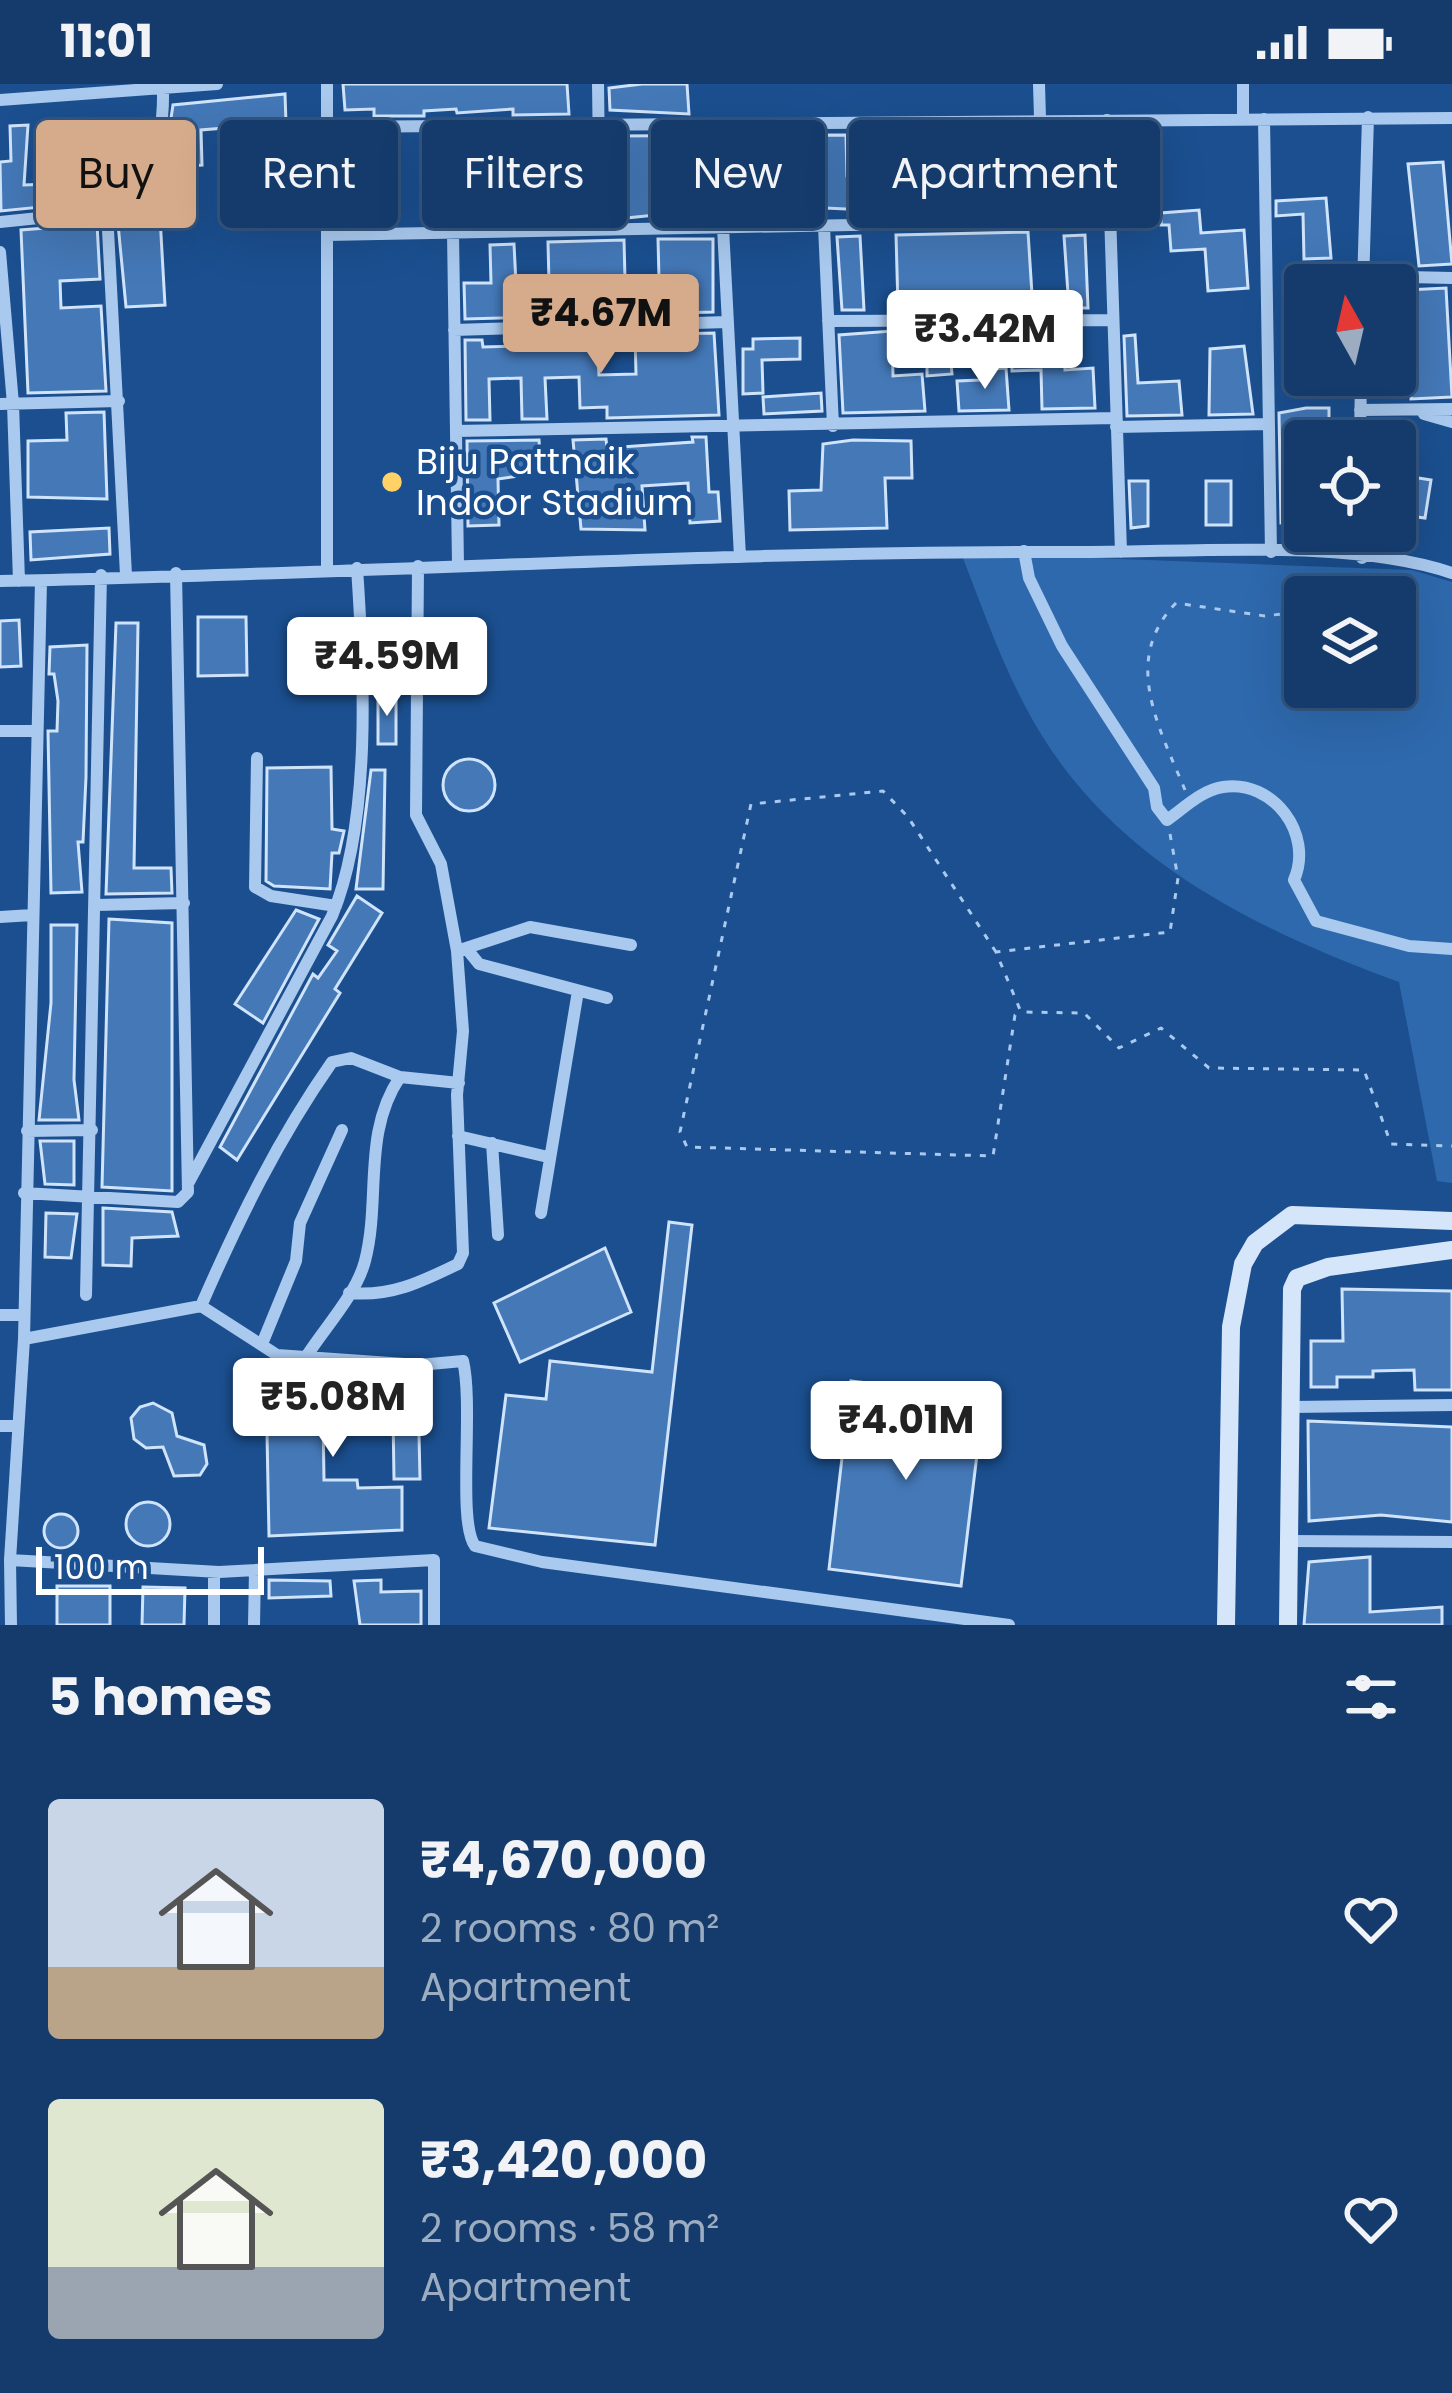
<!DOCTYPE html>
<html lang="en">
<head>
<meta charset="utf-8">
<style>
  :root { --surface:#143b6b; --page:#214673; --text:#f1f3f6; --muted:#9dadc1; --line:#33557e; --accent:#d6ab8b }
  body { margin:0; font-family:Poppins,sans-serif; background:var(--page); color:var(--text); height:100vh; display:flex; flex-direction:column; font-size:45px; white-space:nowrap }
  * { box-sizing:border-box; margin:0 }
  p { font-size:39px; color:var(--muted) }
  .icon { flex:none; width:66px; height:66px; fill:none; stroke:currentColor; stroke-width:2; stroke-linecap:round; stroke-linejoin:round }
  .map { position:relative; height:1541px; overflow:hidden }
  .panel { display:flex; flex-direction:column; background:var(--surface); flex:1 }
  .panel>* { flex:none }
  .top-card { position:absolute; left:36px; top:36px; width:1380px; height:108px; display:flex; gap:24px }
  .needle { width:78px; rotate:352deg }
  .controls { position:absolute; left:1284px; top:180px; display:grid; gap:24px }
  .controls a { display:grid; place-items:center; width:132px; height:132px; border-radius:12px; background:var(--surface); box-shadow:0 12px 48px #0002,0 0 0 3px var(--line); font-size:60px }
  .scale { position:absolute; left:36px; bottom:30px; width:228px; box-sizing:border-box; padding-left:12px; border:6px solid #fff; border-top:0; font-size:33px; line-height:42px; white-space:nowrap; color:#fff; -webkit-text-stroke:9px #1b4f8f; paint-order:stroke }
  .price { position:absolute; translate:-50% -102px; padding:0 27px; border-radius:12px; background:#fff; color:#222; font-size:39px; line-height:78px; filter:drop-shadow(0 3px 6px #0008) }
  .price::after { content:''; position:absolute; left:50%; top:72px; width:36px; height:27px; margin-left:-18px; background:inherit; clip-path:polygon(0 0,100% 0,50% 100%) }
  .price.active { background:var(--accent); color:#111 }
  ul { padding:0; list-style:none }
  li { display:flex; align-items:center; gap:36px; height:300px; padding:0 48px }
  li span { display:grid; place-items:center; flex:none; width:336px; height:240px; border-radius:12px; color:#555 }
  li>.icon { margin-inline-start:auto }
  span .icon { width:144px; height:144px; fill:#fffc; stroke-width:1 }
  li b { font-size:51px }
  h2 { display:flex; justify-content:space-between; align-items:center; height:144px; padding:0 48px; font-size:51px }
  .pill { padding:0 42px; border-radius:12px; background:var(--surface); box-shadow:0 12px 48px #0002,0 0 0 3px var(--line); font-size:42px; line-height:108px }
  .pill.active { background:var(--accent); color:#111 }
  .status { display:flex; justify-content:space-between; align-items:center; height:84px; padding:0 60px; background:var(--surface); direction:ltr }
  .status svg { height:33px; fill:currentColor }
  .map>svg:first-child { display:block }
  .green { fill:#2e69ad; fill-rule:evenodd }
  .building { fill:#4478b7; stroke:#cfe3fa; stroke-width:3; fill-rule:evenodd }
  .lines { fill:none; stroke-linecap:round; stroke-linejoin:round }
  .path { stroke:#a9c9ee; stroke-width:3; stroke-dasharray:6 9; stroke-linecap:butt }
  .street { stroke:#a9c9ee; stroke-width:12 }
  .secondary { stroke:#d6e6fa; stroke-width:18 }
  .poi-dot { fill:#ffd166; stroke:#1b4f8f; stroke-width:4.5 }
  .labels { text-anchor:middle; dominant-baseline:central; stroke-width:9; stroke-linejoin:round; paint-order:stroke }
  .poi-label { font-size:36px; fill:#fff; stroke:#1b4f8f; text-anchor:start }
</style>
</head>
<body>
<div class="status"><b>11:01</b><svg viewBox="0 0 49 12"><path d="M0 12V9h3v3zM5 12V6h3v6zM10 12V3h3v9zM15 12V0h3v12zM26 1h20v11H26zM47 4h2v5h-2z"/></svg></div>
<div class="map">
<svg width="1452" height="1541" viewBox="0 0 1452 1541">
  <rect width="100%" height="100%" fill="#1b4f8f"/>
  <path class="green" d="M961,469L1412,486L1452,498V1099L1437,1097L1399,898C1249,843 1102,771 1025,622C999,573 981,520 961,469ZM1305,513H1395V603H1305Z"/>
  <path class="building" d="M343,0H567L569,30L513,31V25L457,29L456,25L424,27V32H374V25L345,26Z
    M642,0H687L689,30L610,26L609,4Z
    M285,10L286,39L201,46L202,81L171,83L170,67H166L173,21Z
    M28,41L24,101L50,100L49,73L70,72L71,98H81L82,119L1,127L0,78L11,77L10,42Z
    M908,49L957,54V59L1014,51L1016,127L964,128L963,120L928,121L929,129L825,124L711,133L709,90L675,91L676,129L616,135L614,52L846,51L847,92L879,91L878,54L908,53ZM767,81L768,108H731V82Z
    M1443,78L1452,180L1419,182L1408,80Z
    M181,104L183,132L160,133L165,221L126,223L118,140L144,139L147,106Z
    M1326,114L1331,174L1304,175L1303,130L1276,132V117Z
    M1199,126L1201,149L1244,146L1248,204L1208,207L1205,165L1171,167L1169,141H1161V129Z
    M97,140L100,195L60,197L61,224L101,222L106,307L28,309L21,146Z
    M1028,148L1033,226L898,223L896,151Z
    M1085,151L1088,224H1069L1064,152Z
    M860,152L864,226H842L837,153Z
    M658,155H713V228L465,235L464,199H491L490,161L514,160L516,200L549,199L548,158L624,156L625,195L659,194Z
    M1446,204L1452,313L1411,315L1407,206Z
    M892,247L893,292L922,290L925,327L843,329L839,251Z
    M927,247H971L972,269L950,270L952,290L927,292Z
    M1064,247L1065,286L1093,284L1095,324L1042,325L1041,286L1012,287L1011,251Z
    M714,249L719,331L607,334V323L580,324L579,293L545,294L547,335H522L521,294L489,295L490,336H466L465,256H482L483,263L522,262V255L596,252L599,291L636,290L635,251Z
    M1135,251L1138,299L1179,297L1182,331L1127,332L1124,252Z
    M800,254V275L762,276L763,309L743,310V265H753V255Z
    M1244,262L1253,330L1209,331L1210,265Z
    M1006,284L1009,326L959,327L957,297L980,296L979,286Z
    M821,309L822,327L764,330L763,313Z
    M1306,324H1329V345H1338V357H1303V438L1281,439L1279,329Z
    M104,328L107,415L28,413V357L67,356L66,329Z
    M692,353H706L709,408H718L720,437L690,439L688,399L642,402L645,446L581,445L573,356L606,355L607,364L693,358Z
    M539,356L541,389L498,395L499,441L468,442L467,357Z
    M853,356L911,357L912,394H885L887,444L790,446L789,407L821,406L823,360Z
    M1406,392L1431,396L1425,434L1400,431Z
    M1129,397H1148V442L1131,444Z
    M1206,397H1231V441H1206Z
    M109,444L110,470L31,476L30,448Z
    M198,533H246L247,591L198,592Z
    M19,536L21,582L0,583V537Z
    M116,539H138L134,784H171L172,809L106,810Z
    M87,561L86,693L83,758H78L82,808L51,809L48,647H57L58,617L54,590H49L50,563Z
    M378,610H396V660H378Z
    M443 701a26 26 0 1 1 52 0a26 26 0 1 1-52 0Z
    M331,683L332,745L344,747L339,769H332L330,805L274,802L266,797L267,684Z
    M371,686H385L383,805H356Z
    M357,812L382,829L335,905L340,909L237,1076L220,1063L313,890L318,894L337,867L328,861Z
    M296,826L319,835L263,939L235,920Z
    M109,835L172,839V1107L102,1103Z
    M51,841H77L74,996L79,1036H39L51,919Z
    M40,1057H74V1101L45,1100Z
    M103,1124L172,1128L178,1152L132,1154L131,1182L103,1181Z
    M46,1129L77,1130L71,1174L45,1173Z
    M669,1138L692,1141L655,1461L489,1444L506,1311L546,1315L550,1277L652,1288Z
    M605,1164L631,1228L520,1278L494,1219Z
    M1342,1205L1452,1207V1306H1415L1414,1286L1373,1287V1293H1337V1303H1311V1257H1343Z
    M851,1297L984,1313L961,1502L829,1485Z
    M266,1299L418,1307L420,1395H394L393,1330L323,1332L324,1396H357L358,1404L402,1403V1446L269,1452Z
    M153,1319L172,1329L177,1352L204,1361L207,1380L200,1391L174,1392L163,1363L146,1364L134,1355L131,1334L140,1323Z
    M1308,1337L1452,1343V1438L1381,1431L1309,1437Z
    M126 1440a22 22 0 1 1 44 0a22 22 0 1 1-44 0Z
    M44 1447a17 17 0 1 1 34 0a17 17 0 1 1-34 0Z
    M1370,1473V1528L1442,1523V1541H1304L1309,1478Z
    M269,1496L330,1497L331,1512L269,1514Z
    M381,1496V1508L421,1507V1541H360L354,1497Z
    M57,1502H110V1541H57Z
    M143,1503L185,1504L184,1541H142Z"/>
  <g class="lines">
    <path class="path" d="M1357,513L1360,487
      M1185,706C1159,643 1121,576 1176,519L1265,532L1305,527
      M1170,750L1178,794L1170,848L996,868L1021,928L1084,929L1119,964L1161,944L1209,984L1364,986L1391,1060L1452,1062
      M996,868L908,733L883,707L751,720L680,1048L687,1063L993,1072L1015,931L1021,928"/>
    <path class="street" d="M327,0V485
      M598,0L600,146
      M1039,0L1043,137
      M1243,0V35
      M0,16L217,0
      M1264,35L1271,468
      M1107,36L1121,468
      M326,43L1452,34
      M107,127L126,491
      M0,138L107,127C153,102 164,53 163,5
      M824,142L833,342
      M723,143L740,473
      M453,149L458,481
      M327,151L1108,136
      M0,168L13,320L19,497
      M1363,192L1452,194
      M1363,201L1368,33
      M828,237L1111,236
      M454,246L728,238
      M0,320L119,317
      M1360,326L1452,325
      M1424,330L1452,338
      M1116,343L1268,340
      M456,347L1115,334
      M1360,357L1361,291
      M1362,447V474
      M1024,467L1029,494L1062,562L1154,704L1157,723L1167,736C1184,724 1202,706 1223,703C1273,695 1314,750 1294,796L1316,837L1409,862L1452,865
      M0,497C363,490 727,466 1090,468C1197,468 1352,455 1452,489
      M0,647H35
      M257,674L255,803L271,812L336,822
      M96,821L184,819
      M0,833L32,831
      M466,864L479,880L607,914
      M457,867L530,843L631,861
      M27,1047L92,1046
      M458,1052L548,1073
      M492,1059L498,1151
      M189,1098L332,832C372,736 364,586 357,484
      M24,1109L178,1118L188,1108L176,489
      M541,1129L578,907
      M349,1209C391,1213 421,1198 458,1180L463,1169L457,1011L463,947L457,867L441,780L416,731L418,482
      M86,1211L101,491
      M201,1222C238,1137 278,1055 332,978L351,974L400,993L459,999
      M0,1231H24
      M24,1255L201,1222L277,1271L419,1281L463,1277C474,1322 457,1438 475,1462L542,1478L1009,1541
      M262,1260L296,1177L300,1139L342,1046
      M306,1273C325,1243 356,1211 365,1177C381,1116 362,1049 400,993
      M1291,1323L1452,1321
      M0,1342H18
      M1289,1457L1452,1458
      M10,1476L219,1488L434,1476V1541
      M214,1488V1541
      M11,1541L10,1476L24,1255L41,497
      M254,1541L255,1486"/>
    <path class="secondary" d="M1226,1541L1231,1243L1243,1180L1255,1159L1292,1131L1452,1137
      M1288,1541L1292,1205L1297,1194L1328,1183L1452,1166"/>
  </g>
  <circle class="poi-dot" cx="392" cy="398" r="12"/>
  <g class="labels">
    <g class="poi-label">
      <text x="416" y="377">Biju Pattnaik<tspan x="416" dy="41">Indoor Stadium</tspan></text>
    </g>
  </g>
</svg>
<div class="controls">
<a><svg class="needle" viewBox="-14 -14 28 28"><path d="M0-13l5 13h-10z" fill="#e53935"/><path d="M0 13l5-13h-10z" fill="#9dadc1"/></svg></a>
<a><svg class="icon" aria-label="locate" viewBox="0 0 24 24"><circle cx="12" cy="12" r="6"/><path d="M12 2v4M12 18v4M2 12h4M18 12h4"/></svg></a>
<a><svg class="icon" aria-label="layers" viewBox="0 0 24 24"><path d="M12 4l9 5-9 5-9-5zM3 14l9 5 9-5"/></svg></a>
</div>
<div class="scale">100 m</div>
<b class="price active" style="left:601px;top:292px">₹4.67M</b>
<b class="price" style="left:985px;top:308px">₹3.42M</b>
<b class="price" style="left:387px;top:635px">₹4.59M</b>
<b class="price" style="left:333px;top:1376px">₹5.08M</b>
<b class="price" style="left:906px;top:1399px">₹4.01M</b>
<div class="top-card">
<a class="pill active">Buy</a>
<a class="pill">Rent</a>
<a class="pill">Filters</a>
<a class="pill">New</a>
<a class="pill">Apartment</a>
</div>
</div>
<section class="panel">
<h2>5 homes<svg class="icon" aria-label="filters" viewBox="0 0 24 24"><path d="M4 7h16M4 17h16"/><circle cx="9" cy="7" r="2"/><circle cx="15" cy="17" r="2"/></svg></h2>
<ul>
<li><span style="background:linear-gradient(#c9d6e8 70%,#b9a48a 0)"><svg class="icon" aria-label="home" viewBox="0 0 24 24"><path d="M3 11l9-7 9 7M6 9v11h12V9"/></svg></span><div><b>₹4,670,000</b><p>2 rooms · 80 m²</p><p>Apartment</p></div><svg class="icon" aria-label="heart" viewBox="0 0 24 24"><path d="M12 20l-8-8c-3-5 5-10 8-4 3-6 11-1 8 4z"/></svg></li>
<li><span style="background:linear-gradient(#dfe7d0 70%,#9aa5b1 0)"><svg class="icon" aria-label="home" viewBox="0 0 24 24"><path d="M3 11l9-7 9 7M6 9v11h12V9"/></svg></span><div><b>₹3,420,000</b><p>2 rooms · 58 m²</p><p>Apartment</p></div><svg class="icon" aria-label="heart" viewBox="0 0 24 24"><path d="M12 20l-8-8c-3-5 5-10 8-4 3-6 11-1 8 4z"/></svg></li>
</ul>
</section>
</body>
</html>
